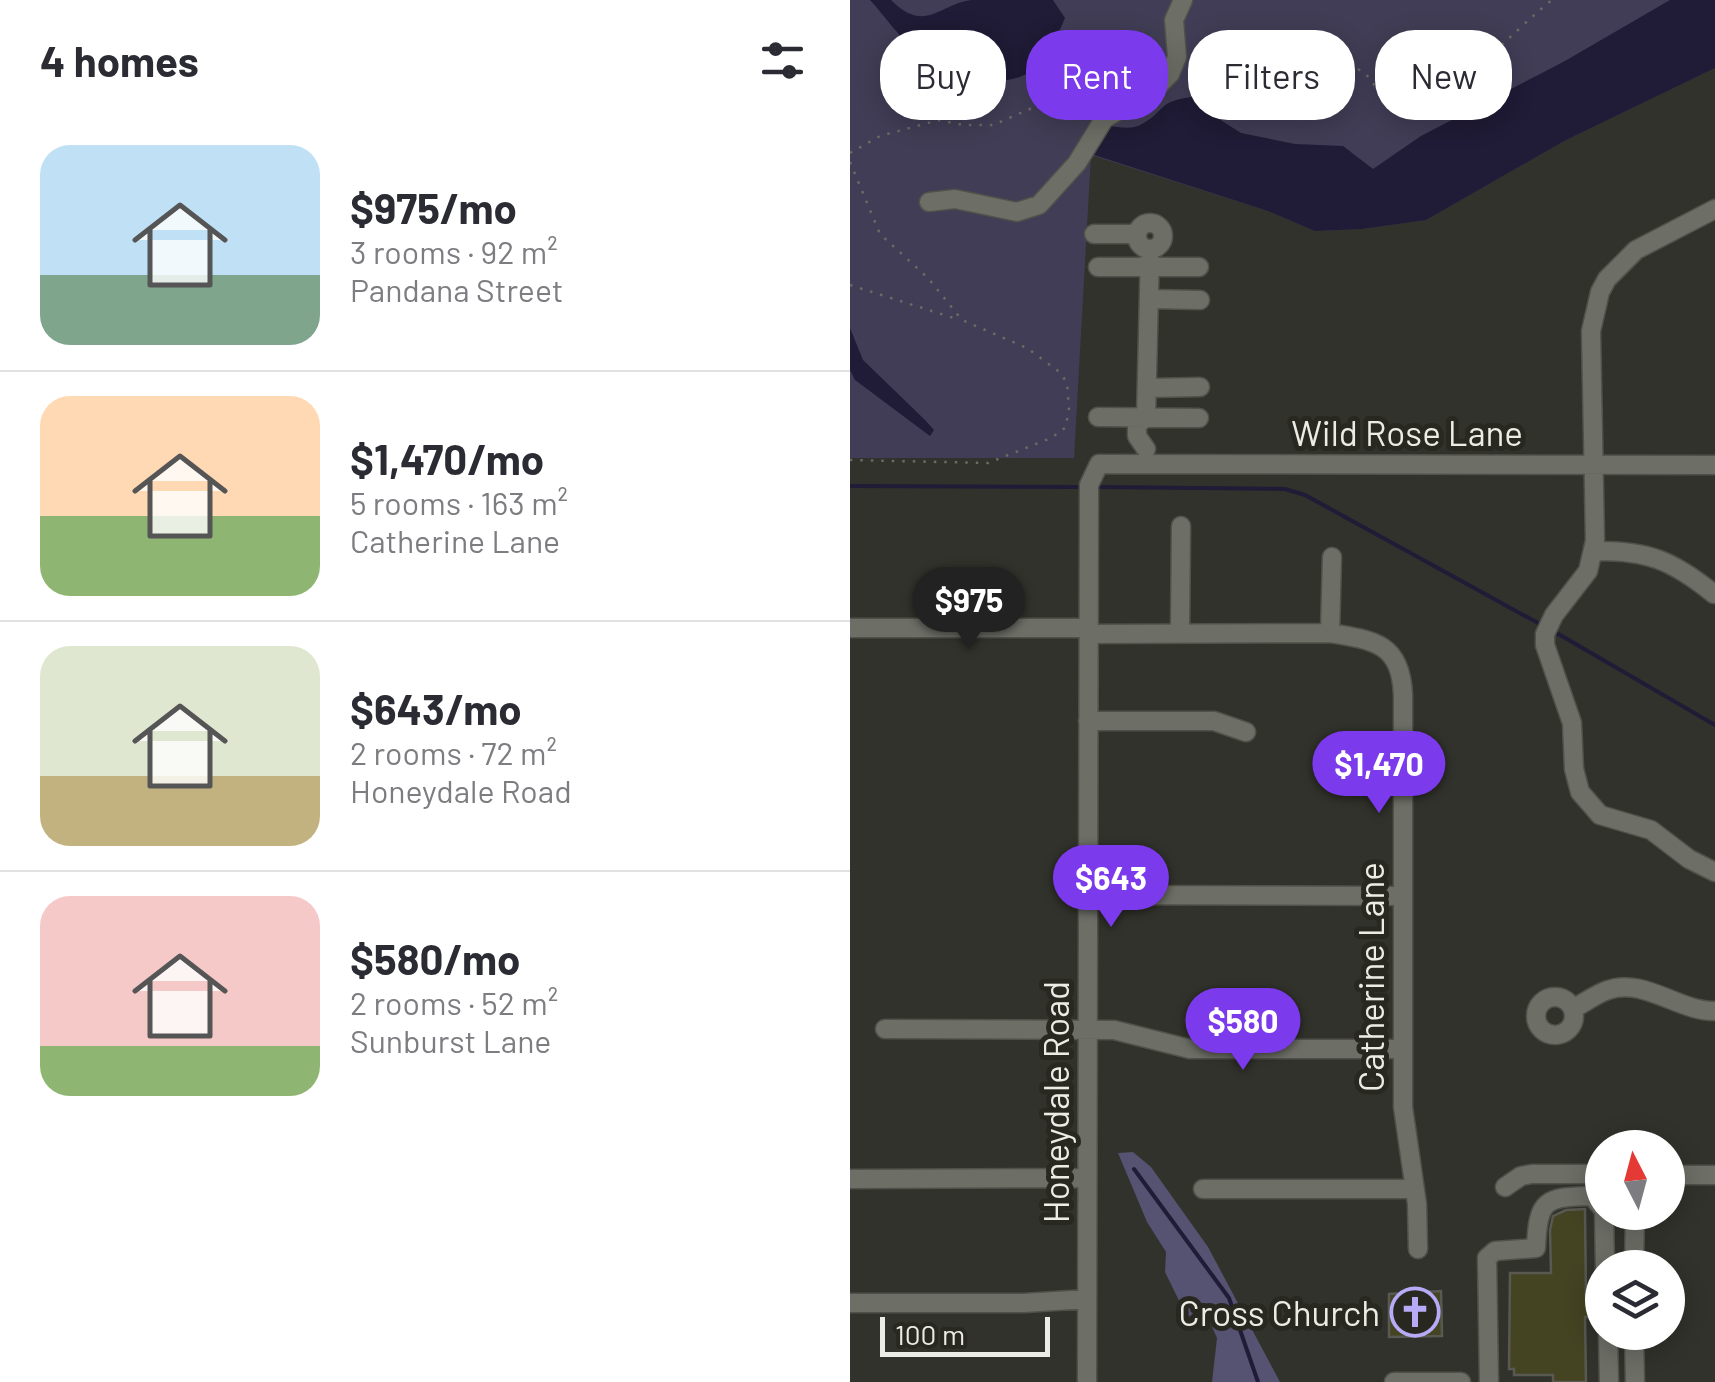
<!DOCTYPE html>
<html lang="en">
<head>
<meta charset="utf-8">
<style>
  :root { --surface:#fff; --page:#f7f7f7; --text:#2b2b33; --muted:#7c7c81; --line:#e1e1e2; --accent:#7c3aed }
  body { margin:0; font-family:Barlow,sans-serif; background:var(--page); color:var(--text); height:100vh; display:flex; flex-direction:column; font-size:38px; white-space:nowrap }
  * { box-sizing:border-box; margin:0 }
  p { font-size:32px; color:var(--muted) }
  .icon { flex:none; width:55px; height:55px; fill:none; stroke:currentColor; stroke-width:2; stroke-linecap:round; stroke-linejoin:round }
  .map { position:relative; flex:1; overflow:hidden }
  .sheet { display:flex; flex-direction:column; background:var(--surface); width:850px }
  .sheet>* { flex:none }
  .top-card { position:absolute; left:30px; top:30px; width:685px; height:90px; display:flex; gap:20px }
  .needle { width:65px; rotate:354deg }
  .tools { position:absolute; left:735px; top:1130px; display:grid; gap:20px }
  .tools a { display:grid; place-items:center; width:100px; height:100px; border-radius:50%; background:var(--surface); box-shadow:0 5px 25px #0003; font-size:50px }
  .scale { position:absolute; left:30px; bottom:25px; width:170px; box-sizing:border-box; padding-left:10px; border:5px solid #ecece7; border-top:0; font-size:28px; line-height:35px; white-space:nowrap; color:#ecece7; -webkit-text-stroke:8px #282821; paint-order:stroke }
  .price { position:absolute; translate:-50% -85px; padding:0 22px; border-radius:35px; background:var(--accent); color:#fff; font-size:32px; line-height:65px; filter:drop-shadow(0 2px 5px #0008) }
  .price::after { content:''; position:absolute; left:50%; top:60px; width:30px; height:22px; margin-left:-15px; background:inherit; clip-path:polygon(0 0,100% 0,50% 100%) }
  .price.selected { background:#222; color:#fff }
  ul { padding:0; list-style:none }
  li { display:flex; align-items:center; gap:30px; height:250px; padding:0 40px }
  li+li { border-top:2px solid var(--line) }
  li span { display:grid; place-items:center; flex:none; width:280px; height:200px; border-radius:30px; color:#555 }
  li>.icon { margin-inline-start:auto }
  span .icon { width:120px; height:120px; fill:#fffc; stroke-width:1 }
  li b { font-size:42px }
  h2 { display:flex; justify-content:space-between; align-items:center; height:120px; padding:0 40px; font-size:42px }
  .tag { padding:0 35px; border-radius:40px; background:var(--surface); box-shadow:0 5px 25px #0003; font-size:35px; line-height:90px }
  .tag.selected { background:var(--accent); color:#fff }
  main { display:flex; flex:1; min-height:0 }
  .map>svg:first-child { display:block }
  .green { fill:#413d56 }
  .forest { fill:#565271 }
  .water { fill:#201b36 }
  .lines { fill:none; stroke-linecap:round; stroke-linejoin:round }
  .stream { stroke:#201b36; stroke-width:4 }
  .building { fill:#444423; stroke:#595951; stroke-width:2.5 }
  .minor-tunnel { stroke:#4d4e47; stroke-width:18; stroke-dasharray:18 9; stroke-linecap:butt }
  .minor-casing { stroke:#50514a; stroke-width:21 }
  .path { stroke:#6a6b64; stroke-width:2.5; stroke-dasharray:2.5 8; stroke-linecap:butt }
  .minor { stroke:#6d6e66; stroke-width:18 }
  .labels { text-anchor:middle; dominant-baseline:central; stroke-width:10; stroke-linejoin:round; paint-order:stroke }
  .street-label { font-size:35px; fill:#ecece7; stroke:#282821 }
  .poi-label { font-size:35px; fill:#ecece7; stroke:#282821; text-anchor:end }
</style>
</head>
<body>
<main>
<section class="sheet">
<h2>4 homes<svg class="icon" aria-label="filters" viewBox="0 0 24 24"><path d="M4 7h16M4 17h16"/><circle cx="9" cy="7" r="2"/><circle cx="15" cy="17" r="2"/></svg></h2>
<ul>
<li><span style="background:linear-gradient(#bfe0f5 65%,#7fa58c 0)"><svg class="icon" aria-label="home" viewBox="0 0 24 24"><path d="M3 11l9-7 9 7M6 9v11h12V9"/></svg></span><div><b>$975/mo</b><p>3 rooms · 92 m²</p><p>Pandana Street</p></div></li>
<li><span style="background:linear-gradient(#ffd9b3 60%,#8fb573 0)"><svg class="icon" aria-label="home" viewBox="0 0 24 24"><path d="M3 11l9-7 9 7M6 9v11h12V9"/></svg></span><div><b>$1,470/mo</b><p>5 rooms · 163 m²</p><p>Catherine Lane</p></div></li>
<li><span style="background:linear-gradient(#dfe7d0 65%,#c2b280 0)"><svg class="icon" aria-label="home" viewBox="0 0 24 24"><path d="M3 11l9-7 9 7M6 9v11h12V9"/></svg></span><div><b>$643/mo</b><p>2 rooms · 72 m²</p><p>Honeydale Road</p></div></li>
<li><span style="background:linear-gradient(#f6c9c9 75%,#8fb573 0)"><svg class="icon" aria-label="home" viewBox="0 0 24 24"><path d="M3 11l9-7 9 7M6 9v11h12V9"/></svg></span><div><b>$580/mo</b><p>2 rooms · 52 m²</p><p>Sunburst Lane</p></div></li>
</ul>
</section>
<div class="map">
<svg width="865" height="1382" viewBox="0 0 865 1382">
  <rect width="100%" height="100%" fill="#31322b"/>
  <path class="green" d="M0,0H865V68L716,140L576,220L512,229L465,231L418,211L241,155L224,458H0Z"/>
  <path class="forest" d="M283,1152L301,1167L358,1247L430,1382H362L367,1338L359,1320L336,1315L315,1272L316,1252L297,1222L268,1153Z"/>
  <path class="water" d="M20,0H41C76,35 90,3 122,0C148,0 177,0 203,0L215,18C208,35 194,65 176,74C144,92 93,72 67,51C49,38 35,16 20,0Z
    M820,0H865V68L716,140L576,220L512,229L465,231L418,211L241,154L259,126C269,127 283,130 292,124C317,110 307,101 343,97L361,114L391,133L445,144L493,146L523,169L571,136L715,61Z
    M0,328L13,360L75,420L84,430L80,436L5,380L0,370Z"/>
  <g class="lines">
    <path class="stream" d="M0,486L228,487
      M249,487L435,489L455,495L688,623
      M705,632L865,725
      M284,1169L379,1298L408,1382"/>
  </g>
  <path class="building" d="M735,1209L736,1300L743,1309H752V1317H735L736,1382H703V1375H664V1369H659L660,1273H701L700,1230L703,1216L716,1210Z
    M591,1291L592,1336L539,1337V1294Z"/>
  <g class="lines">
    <path class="minor-tunnel" d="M748,1298V1317"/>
    <g class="minor-casing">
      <path id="minor" d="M79,202L105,199L167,212L189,205L227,163L254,119L306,88L320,74L327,57L324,20L333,0
        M865,209L786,250L757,279L750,292L741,331L745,541L738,571L704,615L695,634V645L722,723L724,769L730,792L750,815L801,830L839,859L865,872
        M287 236a13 13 0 1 1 26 0a13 13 0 1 1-26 0Z
        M244,234H287
        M248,267H349
        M300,299L350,300
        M299,388L350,387
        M248,417L349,418
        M296,449L287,436V425L296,417L300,249
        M743,551C797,550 822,560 864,594
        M0,628H238
        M330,633L331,526
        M480,633L482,557
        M238,634L480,633C525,640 551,644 553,695V1107L567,1204L568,1249
        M238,721H364L396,732
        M238,895L553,896
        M686 1016a19 19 0 1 1 38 0a19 19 0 1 1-38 0Z
        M723,1009C734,1003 746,994 758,990C793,977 830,1012 865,1011
        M35,1029L264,1030L340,1049H553
        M818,1175H865
        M0,1179L237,1178
        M655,1187L671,1176L682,1174H752
        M353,1189H565
        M754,1212L755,1268
        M784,1268L785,1212
        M748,1298L752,1286
        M0,1303H174L237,1299
        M784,1332L785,1382
        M758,1335L759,1382
        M237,1382L239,485L249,464L865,465
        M544,1382H611
        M639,1382L637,1258L645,1251L686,1248C688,1199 695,1197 742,1196L752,1208"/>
    </g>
    <path class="path" d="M341,66L497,64C530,76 523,95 545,115C594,110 662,31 702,0
      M0,153L30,136L89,120L113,125H143L235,85L246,88L258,98
      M0,162L30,234L78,278L112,320L177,348L207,370L217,382L219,411L215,428L201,438L138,463L0,460
      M0,285L110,320"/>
    <use href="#minor" class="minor"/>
  </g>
  <defs>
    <g id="church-ring" transform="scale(2.5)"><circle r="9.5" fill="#282821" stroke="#b7abf7" stroke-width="1.5"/><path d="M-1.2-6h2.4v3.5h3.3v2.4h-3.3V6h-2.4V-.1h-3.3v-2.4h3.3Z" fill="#b7abf7"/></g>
  </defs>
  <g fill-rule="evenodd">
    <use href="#church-ring" x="565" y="1312"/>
  </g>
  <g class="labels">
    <g class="street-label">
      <text x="557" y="432">Wild Rose Lane</text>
      <text transform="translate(520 977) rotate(-90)">Catherine Lane</text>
      <text transform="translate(205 1102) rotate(-90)">Honeydale Road</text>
    </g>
    <g class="poi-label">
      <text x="530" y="1312">Cross Church</text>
    </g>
  </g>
</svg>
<div class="tools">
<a><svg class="needle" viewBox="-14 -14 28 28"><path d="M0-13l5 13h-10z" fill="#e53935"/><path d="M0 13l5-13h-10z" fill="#7c7c81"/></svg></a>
<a><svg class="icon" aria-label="layers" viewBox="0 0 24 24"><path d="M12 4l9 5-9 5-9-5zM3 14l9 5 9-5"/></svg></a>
</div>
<div class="scale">100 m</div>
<b class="price selected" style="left:119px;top:652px">$975</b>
<b class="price" style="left:529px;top:816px">$1,470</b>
<b class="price" style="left:261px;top:930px">$643</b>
<b class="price" style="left:393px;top:1073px">$580</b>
<div class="top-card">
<a class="tag">Buy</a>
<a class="tag selected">Rent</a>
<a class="tag">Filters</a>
<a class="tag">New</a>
</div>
</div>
</main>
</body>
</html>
